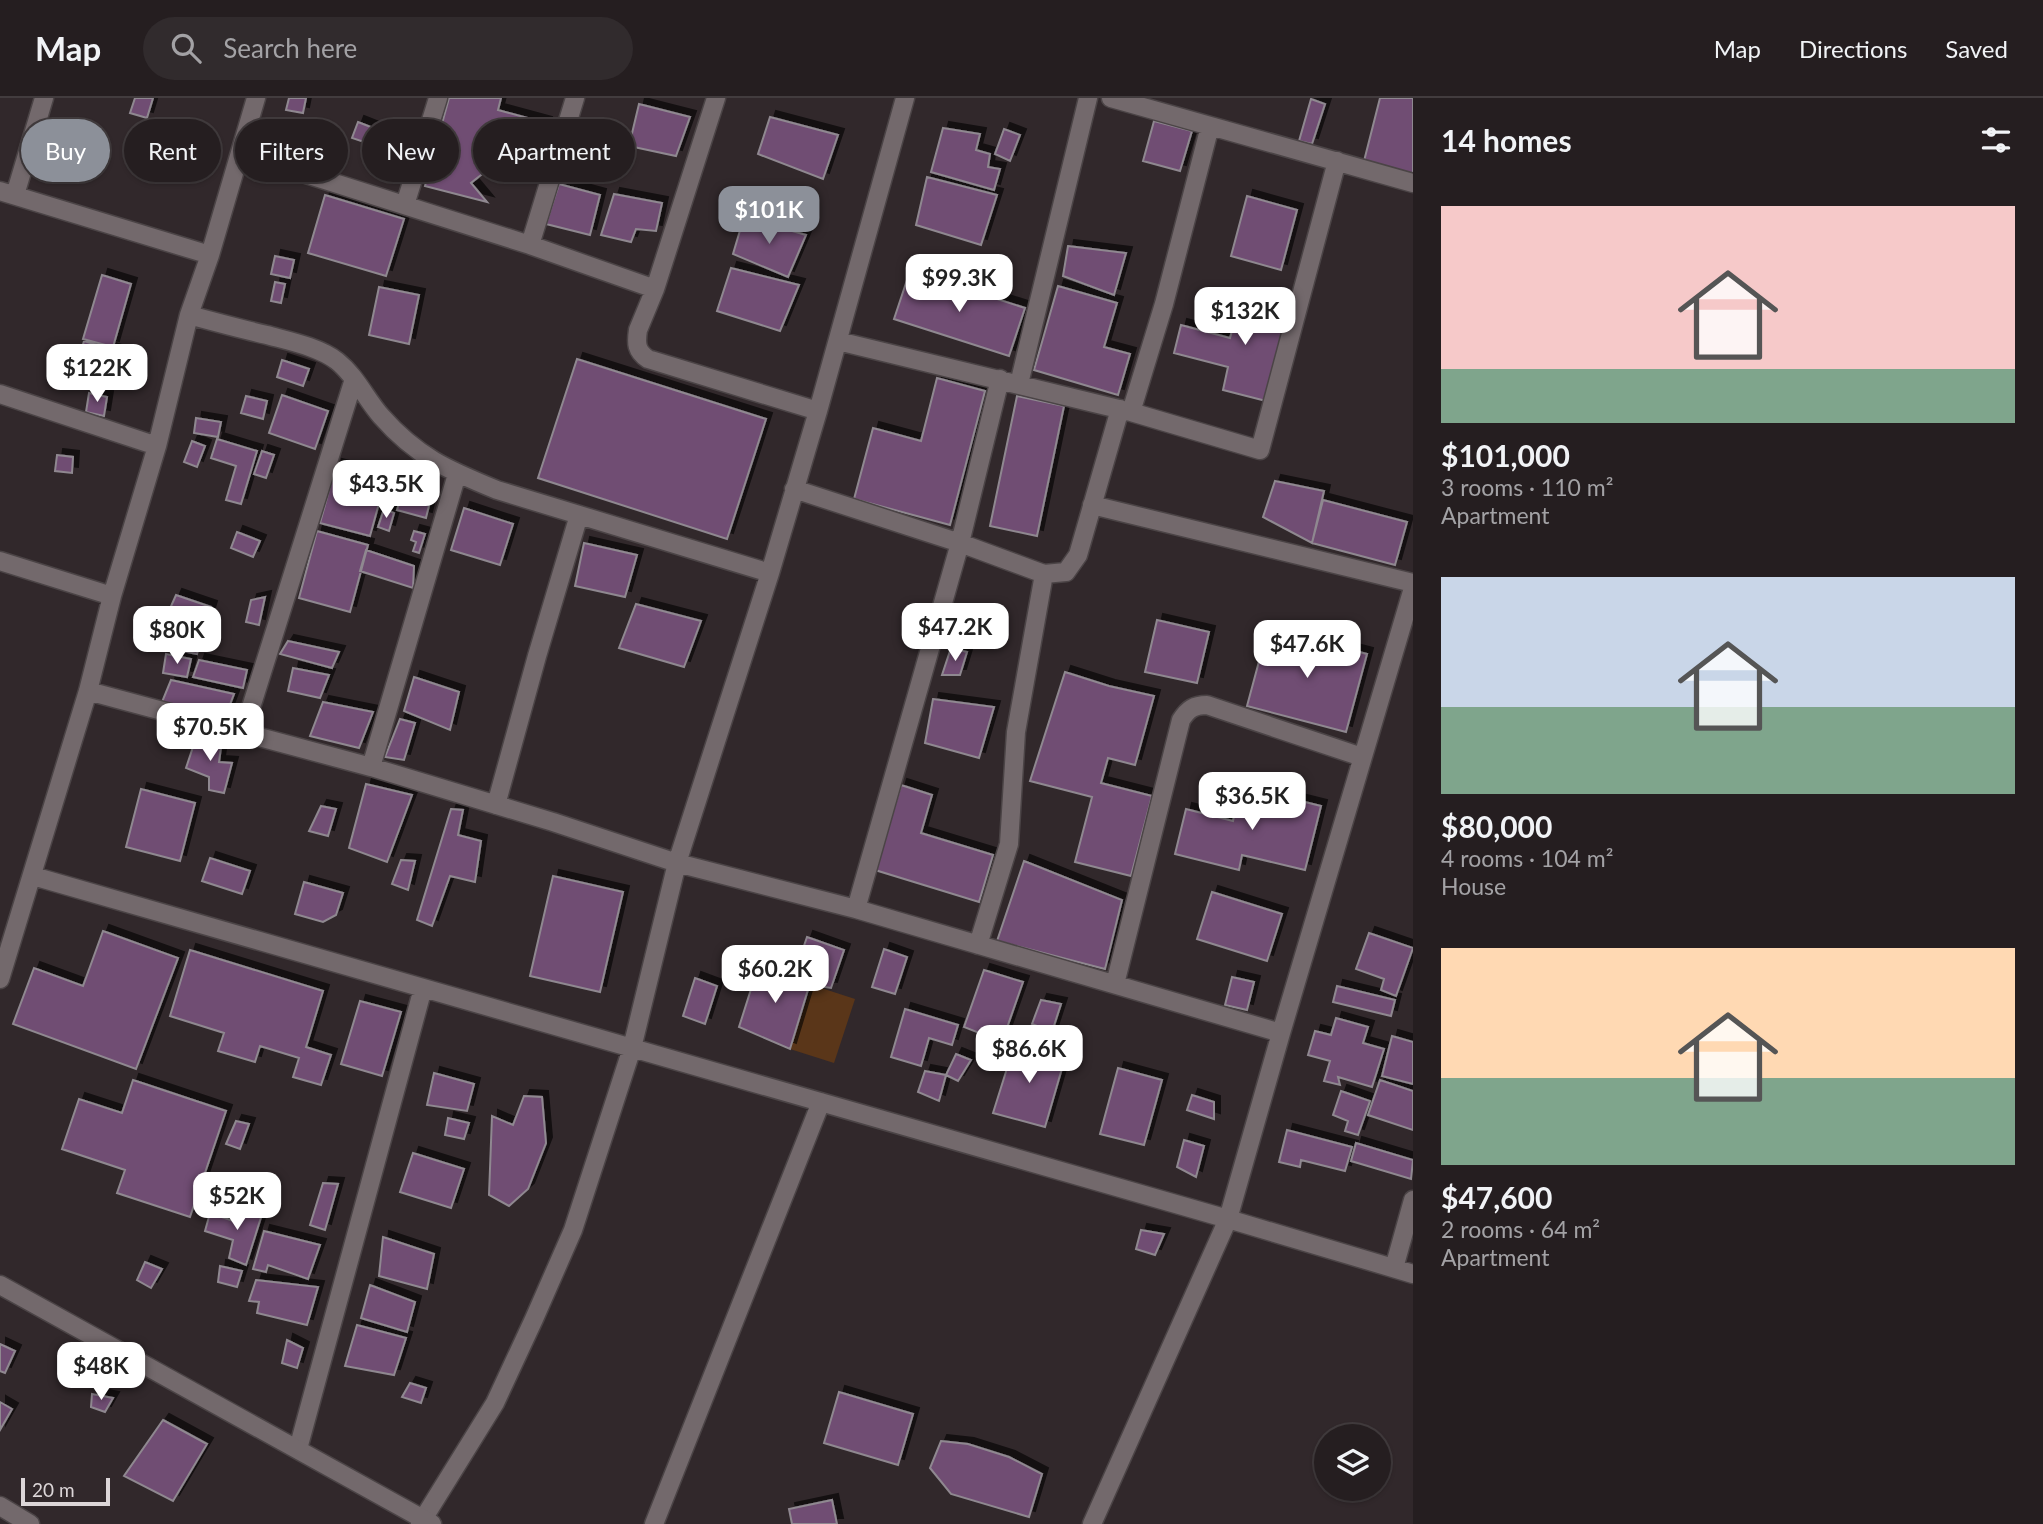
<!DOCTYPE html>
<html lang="en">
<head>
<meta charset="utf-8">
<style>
  :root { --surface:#251e20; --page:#312b2d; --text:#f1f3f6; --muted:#a3a2a5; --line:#423c3e; --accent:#8c9099 }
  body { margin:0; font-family:Lato,sans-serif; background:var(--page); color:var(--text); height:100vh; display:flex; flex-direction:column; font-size:26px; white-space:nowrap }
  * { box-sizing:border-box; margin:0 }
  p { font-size:23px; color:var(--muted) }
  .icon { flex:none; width:38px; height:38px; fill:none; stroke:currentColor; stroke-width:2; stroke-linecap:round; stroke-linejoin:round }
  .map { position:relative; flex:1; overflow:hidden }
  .sheet { display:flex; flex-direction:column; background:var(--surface); width:630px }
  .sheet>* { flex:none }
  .guide { position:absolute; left:21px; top:21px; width:665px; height:63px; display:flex; gap:14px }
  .fabs { position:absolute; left:1314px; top:1326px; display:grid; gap:14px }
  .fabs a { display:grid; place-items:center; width:77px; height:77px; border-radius:50%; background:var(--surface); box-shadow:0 2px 5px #0004,0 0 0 2px var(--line); font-size:35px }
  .scale { position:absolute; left:21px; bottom:18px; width:89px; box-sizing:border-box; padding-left:7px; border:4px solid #dcd6d8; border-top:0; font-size:19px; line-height:24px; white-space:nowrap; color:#dcd6d8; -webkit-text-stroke:5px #31282b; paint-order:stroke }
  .price { position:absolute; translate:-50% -60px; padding:0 16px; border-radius:14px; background:#fff; color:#222; font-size:23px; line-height:46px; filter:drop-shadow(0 2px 4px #0008) }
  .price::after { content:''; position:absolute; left:50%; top:42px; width:21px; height:16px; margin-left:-10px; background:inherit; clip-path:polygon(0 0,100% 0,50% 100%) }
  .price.active { background:var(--accent); color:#fff }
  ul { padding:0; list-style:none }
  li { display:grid; align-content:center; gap:14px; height:371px; padding:0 28px }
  li span { display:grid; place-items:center; height:217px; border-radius:0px; color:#555 }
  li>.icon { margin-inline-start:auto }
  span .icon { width:126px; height:126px; fill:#fffc; stroke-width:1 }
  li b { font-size:30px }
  h2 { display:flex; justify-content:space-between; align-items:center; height:84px; padding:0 28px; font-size:30px }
  .tag { padding:0 24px; border-radius:32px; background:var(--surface); box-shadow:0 2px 5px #0004,0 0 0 2px var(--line); font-size:24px; line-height:63px }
  .tag.active { background:var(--accent); color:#fff }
  header { display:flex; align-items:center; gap:42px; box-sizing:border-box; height:98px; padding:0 35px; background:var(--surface); border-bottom:2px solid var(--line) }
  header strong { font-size:33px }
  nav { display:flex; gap:38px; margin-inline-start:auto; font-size:24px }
  .search { width:490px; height:63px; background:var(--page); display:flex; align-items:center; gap:18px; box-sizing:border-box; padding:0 24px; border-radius:38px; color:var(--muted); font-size:26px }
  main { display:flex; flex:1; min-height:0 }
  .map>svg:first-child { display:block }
  .green { fill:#5a3619 }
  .building { fill:#704d73; stroke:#8f8890; stroke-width:2; filter:url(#shadow) }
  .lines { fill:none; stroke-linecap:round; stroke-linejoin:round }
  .minor-casing { stroke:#4b4446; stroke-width:21 }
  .tertiary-casing { stroke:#4b4446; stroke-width:21 }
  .minor { stroke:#73696c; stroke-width:18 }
  .tertiary { stroke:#73696c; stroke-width:18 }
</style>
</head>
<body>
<header>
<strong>Map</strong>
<div class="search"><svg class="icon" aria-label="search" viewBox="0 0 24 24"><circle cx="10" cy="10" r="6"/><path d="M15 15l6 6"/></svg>Search here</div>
<nav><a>Map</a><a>Directions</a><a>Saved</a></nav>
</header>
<main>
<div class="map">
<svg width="1413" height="1426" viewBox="0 0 1413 1426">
  <defs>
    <filter id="shadow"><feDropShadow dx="6" dy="-6" stdDeviation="0" flood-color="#0009"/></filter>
  </defs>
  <rect width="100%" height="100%" fill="#31282b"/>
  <path class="green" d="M812,887L855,901L834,965L790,951Z"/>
  <path class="building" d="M135,0H153L147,20L130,15Z
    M289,0H306L303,15L286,12Z
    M449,0H501L498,12L546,25L532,76L495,66L471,85L487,104L425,88Z
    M1380,0H1413V80L1363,67Z
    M1311,1L1325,6L1312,46L1299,43Z
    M639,6L690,19L676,58L629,48Z
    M770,19L838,37L823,81L758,56Z
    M1154,23L1192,33L1180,73L1143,63Z
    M358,24L376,31L370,46L352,40Z
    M278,28L297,34L289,56L271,50Z
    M943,30L980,36L976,52L990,56L988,69L1000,71L994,92L931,74Z
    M1004,31L1020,37L1010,63L995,56Z
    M328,46L339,53L331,67L320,60Z
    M40,61L61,67L56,84L35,78Z
    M927,79L997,97L981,147L916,127Z
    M559,86L600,97L590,137L546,126Z
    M614,96L662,105L656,133L636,131L631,144L601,137Z
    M325,97L404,121L386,178L308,155Z
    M1247,98L1297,112L1281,172L1231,158Z
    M744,119L806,137L788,179L733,156Z
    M1068,148L1126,155L1114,197L1063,178Z
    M275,158L294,162L290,180L271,176Z
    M731,170L799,187L780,233L717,213Z
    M910,173L1025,210L1009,258L894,221Z
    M102,177L131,186L113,249L83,241Z
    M275,184L285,186L281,205L271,203Z
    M1058,188L1117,205L1104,249L1130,256L1118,297L1034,272Z
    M379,189L419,197L409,246L369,237Z
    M1242,197L1295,210L1270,304L1223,292L1228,269L1174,255L1181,227L1230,240Z
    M84,243L122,255L114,281L76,270Z
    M577,261L766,321L727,441L538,380Z
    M282,262L309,271L303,288L277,279Z
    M937,280L985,293L950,427L854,401L873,330L921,343Z
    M89,295L107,299L104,318L86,314Z
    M282,297L328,313L315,351L269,335Z
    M246,298L267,303L263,321L241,315Z
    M1017,298L1064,308L1037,438L990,428Z
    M196,320L221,324L218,339L194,335Z
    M217,341L257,353L241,406L226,402L236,368L211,360Z
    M192,343L205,348L197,369L184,364Z
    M262,353L274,357L266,380L254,376Z
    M57,357L73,359L72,375L55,373Z
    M336,367L386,380L370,438L320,425Z
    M1275,383L1324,393L1312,445L1263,419Z
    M403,392L431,399L426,420L397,412Z
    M1323,402L1407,424L1395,467L1312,445Z
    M464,410L513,426L500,467L451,452Z
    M384,411L394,415L389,433L378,429Z
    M317,433L368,447L350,514L299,500Z
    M414,433L425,436L419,455L413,453L416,444L411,442Z
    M237,434L260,443L253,459L231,450Z
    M584,445L637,457L625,499L575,488Z
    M366,452L414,468L413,490L360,473Z
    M176,497L211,509L197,556L178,552L183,517L168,515Z
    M265,499L259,527L246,524L251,502Z
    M636,506L701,523L684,569L619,550Z
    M1157,522L1209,534L1197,585L1145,574Z
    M1268,530L1367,556L1346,634L1247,608Z
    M288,543L339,554L332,570L280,556Z
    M951,550L967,554L960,577H942Z
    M166,556L191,561L187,579L163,575Z
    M199,562L247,572L243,590L193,579Z
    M293,570L329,577L320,600L288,593Z
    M1065,574L1109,588L1154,598L1135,667L1108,660L1101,685L1152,698L1131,778L1075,764L1092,699L1030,683Z
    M414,579L459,594L450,632L404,613Z
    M171,582L234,596L226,617L162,604Z
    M933,601L994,609L979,660L925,645Z
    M323,604L373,614L359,650L310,638Z
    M400,621L415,625L404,662L385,659Z
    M197,637L222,642L219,664L232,665L224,695L209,692V679L186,670Z
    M366,686L412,697L387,764L349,750Z
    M901,687L932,697L921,735L993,757L979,804L875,772Z
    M1241,688L1321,708L1305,772L1242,757L1239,772L1175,756L1186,711L1233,723Z
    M141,691L195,705L180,763L126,749Z
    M321,708L336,711L328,738L309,733Z
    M451,711L463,712L458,737L481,743L475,784L450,778L432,828L417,822Z
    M210,760L250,773L242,796L202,783Z
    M401,762L415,763L408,792L392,786Z
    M1024,763L1122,802L1105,871L997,843Z
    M553,778L623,794L600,894L530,878Z
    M304,784L343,795L336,817L323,824L295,816Z
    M1212,794L1282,816L1267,863L1197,841Z
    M103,833L178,860L136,971L13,926L34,870L83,888Z
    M1369,835L1413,850L1396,898L1381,892L1384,881L1356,871Z
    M807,839L844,852L831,890L812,887L794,877Z
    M884,851L907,859L895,896L872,889Z
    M190,852L323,893L306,949L331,957L321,987L293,979L299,960L260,948L255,964L218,953L224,935L170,918Z
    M759,866L794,877L810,885L790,951L739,929Z
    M984,872L1023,884L1002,944L964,929Z
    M1232,879L1254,884L1247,912L1225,907Z
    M695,880L717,888L705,926L683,918Z
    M1337,888L1395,902L1391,918L1333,904Z
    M1041,902L1061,906L1052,934L1032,926Z
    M360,903L401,914L382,978L341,966Z
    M905,911L958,927L952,947L929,940L921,968L891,959Z
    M1336,920L1368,929L1363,945L1384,951L1372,989L1338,979L1340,987L1324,983L1330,963L1308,957L1315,933L1331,937Z
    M1392,938L1413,944V986L1382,978Z
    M1015,945L1065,960L1045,1029L993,1015Z
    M956,956L971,962L958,983L946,977Z
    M1118,970L1162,982L1144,1047L1100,1036Z
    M925,973L946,977L939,1003L918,994Z
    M434,975L474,986L467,1013L427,1007Z
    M133,982L226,1013L190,1119L117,1095L125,1072L62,1051L79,1001L122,1015Z
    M1380,982L1413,993V1032L1368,1017Z
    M1341,993L1370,1003L1358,1037L1345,1033L1348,1023L1333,1017Z
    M1192,997L1214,1004V1021L1187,1012Z
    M524,998L542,999L546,1045L528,1091L509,1108L489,1097L492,1018L513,1027Z
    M448,1020L469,1025L464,1041L445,1037Z
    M236,1023L249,1026L240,1051L226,1046Z
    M1287,1032L1352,1049L1345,1073L1301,1062L1300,1069L1279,1064Z
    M1184,1042L1204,1048L1196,1079L1177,1069Z
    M1356,1045L1413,1062L1411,1081L1351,1063Z
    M413,1055L464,1071L451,1110L400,1094Z
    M323,1085L338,1086L325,1132L310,1127Z
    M244,1108L263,1113L246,1167L229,1160L233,1142L205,1133L210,1115L239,1125Z
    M1141,1132L1164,1136L1155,1157L1136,1151Z
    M264,1133L320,1147L308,1181L268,1167L266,1174L253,1171Z
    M383,1139L434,1156L427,1191L379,1178Z
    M145,1164L162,1171L151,1190L137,1182Z
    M220,1168L242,1173L237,1189L218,1184Z
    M256,1182L318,1189L307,1227L257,1215L259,1204L249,1203Z
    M370,1187L415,1204L407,1234L361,1220Z
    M357,1227L406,1240L394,1277L345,1268Z
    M287,1242L303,1250L297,1270L282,1265Z
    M0,1246L15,1253L5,1275L0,1273Z
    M410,1285L426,1290L421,1305L402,1299Z
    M839,1294L913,1316L898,1367L824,1345Z
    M92,1296L113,1300L105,1314L91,1309Z
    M0,1304L12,1311L0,1332Z
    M163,1322L207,1346L173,1403L124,1378Z
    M941,1343L968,1346L1009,1359L1042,1376L1029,1419L951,1396L930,1370Z
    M832,1402L837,1426H792L789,1411Z"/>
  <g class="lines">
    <g class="minor-casing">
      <path id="minor" d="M575,0L530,147L655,191L638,232C636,245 636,253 648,261L818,313
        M1111,0L1413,85
        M240,55L530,147
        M0,93L210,157
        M15,97L44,0
        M405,107L438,0
        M655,191L716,0
        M189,217C215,224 241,231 267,237C289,243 319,249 337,263C356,278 366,301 381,318C417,359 448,372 497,392L770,475
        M838,243L1131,314L1260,352L1337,63
        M1019,286L1088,0
        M0,296L157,348
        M1131,314L1164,206L1210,28
        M794,391L960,445L1044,476L1066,474L1078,457L1120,311
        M1092,407L1413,485
        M0,463L112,498
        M88,593L371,669L553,724L677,765L856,811L1281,935
        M243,635L354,281
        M371,669L457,376
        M496,707L537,558L579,417
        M33,778L1228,1121L1413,1176
        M856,811L960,445L1000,281
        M978,847L1009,746L1016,634L1044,476
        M0,881L88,593L112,498L157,348L189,217L210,157L256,0
        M1115,886L1181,622C1188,611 1194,607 1207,607L1362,659
        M1394,1170L1413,1102
        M298,1351L423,890
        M0,1408L30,1426
        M420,1426L495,1305L534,1221L573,1132L632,950L677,765L770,475L818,313L905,0
        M654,1426L821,1004
        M1092,1426L1228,1121L1281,935L1413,490"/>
    </g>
    <g class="tertiary-casing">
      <path id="tertiary" d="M0,1187L432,1426"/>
    </g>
    <use href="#minor" class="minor"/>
    <use href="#tertiary" class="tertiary"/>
  </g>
</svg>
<div class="fabs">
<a><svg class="icon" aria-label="layers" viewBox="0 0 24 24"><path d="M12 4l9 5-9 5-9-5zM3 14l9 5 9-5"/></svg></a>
</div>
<div class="scale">20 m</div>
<b class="price active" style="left:769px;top:148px">$101K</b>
<b class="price" style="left:959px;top:216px">$99.3K</b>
<b class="price" style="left:1245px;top:249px">$132K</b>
<b class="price" style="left:97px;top:306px">$122K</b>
<b class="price" style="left:386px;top:422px">$43.5K</b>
<b class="price" style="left:955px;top:565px">$47.2K</b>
<b class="price" style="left:177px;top:568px">$80K</b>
<b class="price" style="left:1307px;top:582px">$47.6K</b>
<b class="price" style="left:210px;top:665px">$70.5K</b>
<b class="price" style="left:1252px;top:734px">$36.5K</b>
<b class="price" style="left:775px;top:907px">$60.2K</b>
<b class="price" style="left:1029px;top:987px">$86.6K</b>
<b class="price" style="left:237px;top:1134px">$52K</b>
<b class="price" style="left:101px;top:1304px">$48K</b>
<div class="guide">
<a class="tag active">Buy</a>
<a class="tag">Rent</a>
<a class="tag">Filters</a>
<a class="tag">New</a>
<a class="tag">Apartment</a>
</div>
</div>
<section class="sheet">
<h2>14 homes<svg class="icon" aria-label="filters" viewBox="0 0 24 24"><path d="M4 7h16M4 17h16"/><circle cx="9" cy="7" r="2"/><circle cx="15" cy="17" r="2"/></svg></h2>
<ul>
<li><span style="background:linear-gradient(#f6c9c9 75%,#7fa58c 0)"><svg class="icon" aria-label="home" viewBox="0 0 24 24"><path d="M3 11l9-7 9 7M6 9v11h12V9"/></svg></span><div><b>$101,000</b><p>3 rooms · 110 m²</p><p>Apartment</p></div></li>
<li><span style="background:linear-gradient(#c9d6e8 60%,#7fa58c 0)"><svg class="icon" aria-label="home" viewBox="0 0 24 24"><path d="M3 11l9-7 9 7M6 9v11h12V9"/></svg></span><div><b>$80,000</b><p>4 rooms · 104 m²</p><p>House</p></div></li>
<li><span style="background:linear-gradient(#ffd9b3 60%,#7fa58c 0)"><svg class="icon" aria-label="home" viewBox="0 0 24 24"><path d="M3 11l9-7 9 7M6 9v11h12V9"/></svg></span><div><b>$47,600</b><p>2 rooms · 64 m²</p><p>Apartment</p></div></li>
</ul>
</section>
</main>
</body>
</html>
